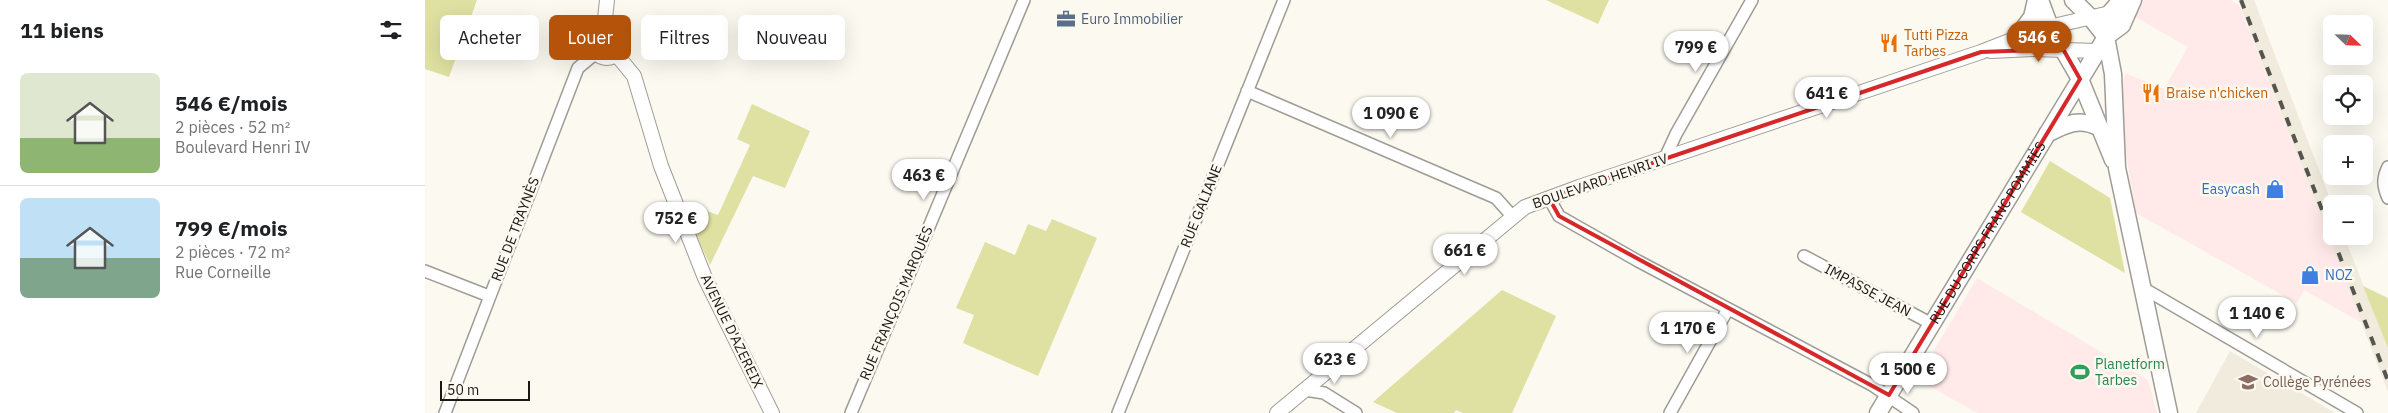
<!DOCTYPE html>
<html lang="fr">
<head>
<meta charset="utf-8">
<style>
  :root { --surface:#fff; --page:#f2f2f2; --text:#202124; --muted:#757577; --line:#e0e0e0; --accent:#b45309 }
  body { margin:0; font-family:"IBM Plex Sans",sans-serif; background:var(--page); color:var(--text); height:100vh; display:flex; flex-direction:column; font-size:19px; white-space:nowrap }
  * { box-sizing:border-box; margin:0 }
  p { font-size:16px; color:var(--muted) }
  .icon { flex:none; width:28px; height:28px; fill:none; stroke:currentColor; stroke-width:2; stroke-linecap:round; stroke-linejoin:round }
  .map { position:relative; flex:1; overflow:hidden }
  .sheet { display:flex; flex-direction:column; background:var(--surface); width:425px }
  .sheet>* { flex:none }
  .top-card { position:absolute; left:15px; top:15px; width:475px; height:45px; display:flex; gap:10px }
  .needle { width:32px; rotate:113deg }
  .tools { position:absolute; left:1898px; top:15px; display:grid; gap:10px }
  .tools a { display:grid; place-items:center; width:50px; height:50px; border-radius:8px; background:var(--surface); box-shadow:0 5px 20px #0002; font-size:25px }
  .scale { position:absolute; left:15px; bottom:12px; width:90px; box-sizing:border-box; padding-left:5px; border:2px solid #181714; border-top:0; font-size:14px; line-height:18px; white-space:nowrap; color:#181714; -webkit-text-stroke:4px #fcf9f1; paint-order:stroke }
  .price { position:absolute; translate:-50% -42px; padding:0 11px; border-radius:18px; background:#fff; color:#222; font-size:16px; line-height:32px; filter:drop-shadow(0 1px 2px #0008) }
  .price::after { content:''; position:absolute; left:50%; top:30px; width:15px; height:11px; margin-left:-8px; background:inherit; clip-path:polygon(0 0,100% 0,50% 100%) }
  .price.active { background:var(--accent); color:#fff }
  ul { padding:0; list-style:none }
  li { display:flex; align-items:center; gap:15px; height:125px; padding:0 20px }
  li+li { border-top:1px solid var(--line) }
  li span { display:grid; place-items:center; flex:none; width:140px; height:100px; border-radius:8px; color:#555 }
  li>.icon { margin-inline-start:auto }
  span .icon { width:60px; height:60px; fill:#fffc; stroke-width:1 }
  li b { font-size:21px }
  h2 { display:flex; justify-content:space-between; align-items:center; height:60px; padding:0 20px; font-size:21px }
  .chip { padding:0 18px; border-radius:8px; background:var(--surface); box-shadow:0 5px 20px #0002; font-size:18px; line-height:45px }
  .chip.active { background:var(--accent); color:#fff }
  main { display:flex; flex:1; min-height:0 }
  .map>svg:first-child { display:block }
  .commercial { fill:#ffe9e9 }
  .built { fill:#f1ebdd }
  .green { fill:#dee1a1 }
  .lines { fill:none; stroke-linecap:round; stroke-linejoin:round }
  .minor-casing { stroke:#9f9c95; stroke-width:14 }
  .tertiary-casing { stroke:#9f9c95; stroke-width:16 }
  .secondary-casing { stroke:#9f9c95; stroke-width:19 }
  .minor { stroke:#fff; stroke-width:11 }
  .tertiary { stroke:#fff; stroke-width:14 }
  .secondary { stroke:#fff; stroke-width:16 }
  .rail { stroke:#565450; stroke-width:4; stroke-dasharray:9 9; stroke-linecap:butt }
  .marked { fill:none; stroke:#d62828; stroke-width:4; stroke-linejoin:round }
  .labels { text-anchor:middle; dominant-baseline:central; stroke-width:5; stroke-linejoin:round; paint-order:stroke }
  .service-label { font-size:14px; fill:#4e5e75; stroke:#fcf9f1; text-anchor:start }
  .food-label { font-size:14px; fill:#c56008; stroke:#fcf9f1; text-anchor:start }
  .street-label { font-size:14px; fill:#181714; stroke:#fcf9f1 }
  .shop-label { font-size:14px; fill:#366cbe; stroke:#fcf9f1; text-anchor:end }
  .leisure-label { font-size:14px; fill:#27864d; stroke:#fcf9f1; text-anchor:start }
  .education-label { font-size:14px; fill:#785e54; stroke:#fcf9f1; text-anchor:start }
</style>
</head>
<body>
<main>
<section class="sheet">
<h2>11 biens<svg class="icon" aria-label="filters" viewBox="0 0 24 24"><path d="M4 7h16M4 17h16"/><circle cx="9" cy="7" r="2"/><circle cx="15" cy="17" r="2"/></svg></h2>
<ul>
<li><span style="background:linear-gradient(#dfe7d0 65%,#8fb573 0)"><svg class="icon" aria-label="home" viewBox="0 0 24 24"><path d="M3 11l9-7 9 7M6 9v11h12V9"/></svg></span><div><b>546 €/mois</b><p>2 pièces · 52 m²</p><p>Boulevard Henri IV</p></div></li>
<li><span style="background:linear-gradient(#bfe0f5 60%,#7fa58c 0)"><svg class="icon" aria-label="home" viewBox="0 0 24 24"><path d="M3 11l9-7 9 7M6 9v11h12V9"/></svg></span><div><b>799 €/mois</b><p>2 pièces · 72 m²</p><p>Rue Corneille</p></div></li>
</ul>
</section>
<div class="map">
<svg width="1963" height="413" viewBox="0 0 1963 413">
  <rect width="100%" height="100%" fill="#fcf9f1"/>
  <path class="commercial" d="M1719,0H1806L1814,5L1937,323L1879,290L1872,303L1711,213L1697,131L1695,99L1700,73L1739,89L1763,47L1710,17Z
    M1552,278L1723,380L1732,413H1552L1492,379Z"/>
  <path class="built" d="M1813,0H1829L1907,204L1906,236H1919L1963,348V392Z
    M1805,351L1910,413H1771Z"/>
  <path class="green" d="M0,0H52L24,77L0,69Z
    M1121,0H1184L1173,24Z
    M327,104L385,131L360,188L328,176L285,265L266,224L273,208L293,215L325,145L312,139Z
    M1625,161L1685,198L1700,273L1596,212Z
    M627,219L672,238L613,376L538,343L549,315L531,308L560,242L590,255L603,224L621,231Z
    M1938,286L1963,298V348Z
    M1077,290L1131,316L1087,413H1038L1031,410L1029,413H972L948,402Z"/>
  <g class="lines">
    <g class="minor-casing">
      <path id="minor" d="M822,91L1071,198L1088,217
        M1240,158L1251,134L1327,0
        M1963,167C1957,179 1958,186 1963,198
        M1124,198L1134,216L1213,261L1447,385L1488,413
        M1379,256L1507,324
        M0,271L64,296
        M1718,288L1932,413
        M880,390L899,393L931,413
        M20,413L153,68L171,53
        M426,413L599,0
        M693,413L859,0
        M1245,413L1303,309"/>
    </g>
    <g class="tertiary-casing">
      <path id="tertiary" d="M167 43a15 15 0 1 1 30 0a15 15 0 1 1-30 0Z
        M179,28L182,0
        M1566,51L1608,49L1672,51
        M191,54L209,76L236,166L280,278L347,413
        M852,413L1100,207L1154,187L1556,52L1615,29L1685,13"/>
    </g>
    <g class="secondary-casing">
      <g id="secondary">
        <path d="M1615,0L1625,27L1655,79L1688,160"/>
        <path d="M1648,0L1666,18L1681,37L1688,74L1692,168L1744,413"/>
        <path d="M1593,36L1607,17L1611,0"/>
        <path d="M1681,37L1697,25L1708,0"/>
        <path d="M1622,134C1641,124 1655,117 1675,128"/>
        <path id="s1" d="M1453,413L1681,37L1685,13L1696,0"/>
      </g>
    </g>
    <use href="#minor" class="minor"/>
    <use href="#tertiary" class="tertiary"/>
    <use href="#secondary" class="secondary"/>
    <path class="rail" d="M1816,0L1906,233
      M1907,236L1963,381"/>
  </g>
  <path class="marked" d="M1638,49L1655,79L1464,395L1134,216L1124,198L1556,52Z"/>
  <defs>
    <g id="office-bare" transform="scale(1.5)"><path d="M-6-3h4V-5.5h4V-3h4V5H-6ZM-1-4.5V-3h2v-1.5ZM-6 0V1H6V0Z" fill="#5c6f8a" stroke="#fcf9f1" stroke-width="2.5" paint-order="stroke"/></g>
    <g id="restaurant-bare" transform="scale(1.5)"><path d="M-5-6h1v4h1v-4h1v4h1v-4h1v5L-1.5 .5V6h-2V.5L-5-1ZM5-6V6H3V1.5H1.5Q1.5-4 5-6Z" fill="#e8710a" stroke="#fcf9f1" stroke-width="2.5" paint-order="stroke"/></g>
    <g id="shop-bare" transform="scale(1.5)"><path d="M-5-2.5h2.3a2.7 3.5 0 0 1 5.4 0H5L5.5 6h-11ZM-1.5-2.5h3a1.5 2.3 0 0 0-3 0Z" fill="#3f7fe0" stroke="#fcf9f1" stroke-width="2.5" paint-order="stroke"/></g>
    <g id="stadium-bare" transform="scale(1.5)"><path d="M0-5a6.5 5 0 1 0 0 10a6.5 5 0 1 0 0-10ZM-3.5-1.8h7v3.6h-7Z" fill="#2e9e5b" stroke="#fcf9f1" stroke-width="2.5" paint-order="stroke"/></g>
    <g id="school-bare" transform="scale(1.5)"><path d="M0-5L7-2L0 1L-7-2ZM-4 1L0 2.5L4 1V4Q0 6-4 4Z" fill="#8d6e63" stroke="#fcf9f1" stroke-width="2.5" paint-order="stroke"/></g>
  </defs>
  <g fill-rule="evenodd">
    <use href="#office-bare" x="641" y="19"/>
    <use href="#restaurant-bare" x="1464" y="43"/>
    <use href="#restaurant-bare" x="1726" y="93"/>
    <use href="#shop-bare" x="1850" y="189"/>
    <use href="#shop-bare" x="1885" y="275"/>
    <use href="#stadium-bare" x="1655" y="372"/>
    <use href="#school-bare" x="1823" y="382"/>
  </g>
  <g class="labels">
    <g class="service-label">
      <text x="656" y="19">Euro Immobilier</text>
    </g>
    <g class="food-label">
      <text x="1479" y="35">Tutti Pizza<tspan x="1479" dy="16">Tarbes</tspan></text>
      <text x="1741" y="93">Braise n'chicken</text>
    </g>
    <g class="street-label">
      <text transform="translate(1175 181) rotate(-19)">BOULEVARD HENRI IV</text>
      <text transform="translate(776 206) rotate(-68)">RUE GALIANE</text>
      <text transform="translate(90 229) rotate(-69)">RUE DE TRAYNÈS</text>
      <text stroke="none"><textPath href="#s1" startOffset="211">RUE DU CORPS FRANC POMMIÈS</textPath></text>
      <text transform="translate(1443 290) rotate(28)">IMPASSE JEAN</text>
      <text transform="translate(471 303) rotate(-67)">RUE FRANÇOIS MARQUÈS</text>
      <text transform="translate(307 331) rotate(64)">AVENUE D'AZEREIX</text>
    </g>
    <g class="shop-label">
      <text x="1835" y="189">Easycash</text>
      <text x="1900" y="275" text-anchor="start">NOZ</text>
    </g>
    <g class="leisure-label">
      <text x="1670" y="364">Planetform<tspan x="1670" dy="16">Tarbes</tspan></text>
    </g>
    <g class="education-label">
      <text x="1838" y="382">Collège Pyrénées</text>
    </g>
  </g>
</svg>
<div class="tools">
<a><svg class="needle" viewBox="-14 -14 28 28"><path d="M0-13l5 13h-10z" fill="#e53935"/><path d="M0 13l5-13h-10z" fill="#757577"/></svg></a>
<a><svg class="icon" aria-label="locate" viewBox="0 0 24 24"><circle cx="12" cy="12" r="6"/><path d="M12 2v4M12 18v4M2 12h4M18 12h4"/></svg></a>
<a>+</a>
<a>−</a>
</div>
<div class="scale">50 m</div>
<b class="price active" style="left:1614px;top:63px">546 €</b>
<b class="price" style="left:1271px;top:73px">799 €</b>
<b class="price" style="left:1402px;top:119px">641 €</b>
<b class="price" style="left:966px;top:139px">1 090 €</b>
<b class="price" style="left:499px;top:201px">463 €</b>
<b class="price" style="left:251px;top:244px">752 €</b>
<b class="price" style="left:1040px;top:276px">661 €</b>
<b class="price" style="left:1832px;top:339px">1 140 €</b>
<b class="price" style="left:1263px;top:354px">1 170 €</b>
<b class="price" style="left:910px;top:385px">623 €</b>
<b class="price" style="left:1483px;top:395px">1 500 €</b>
<div class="top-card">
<a class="chip">Acheter</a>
<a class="chip active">Louer</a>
<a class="chip">Filtres</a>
<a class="chip">Nouveau</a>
</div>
</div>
</main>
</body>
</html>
